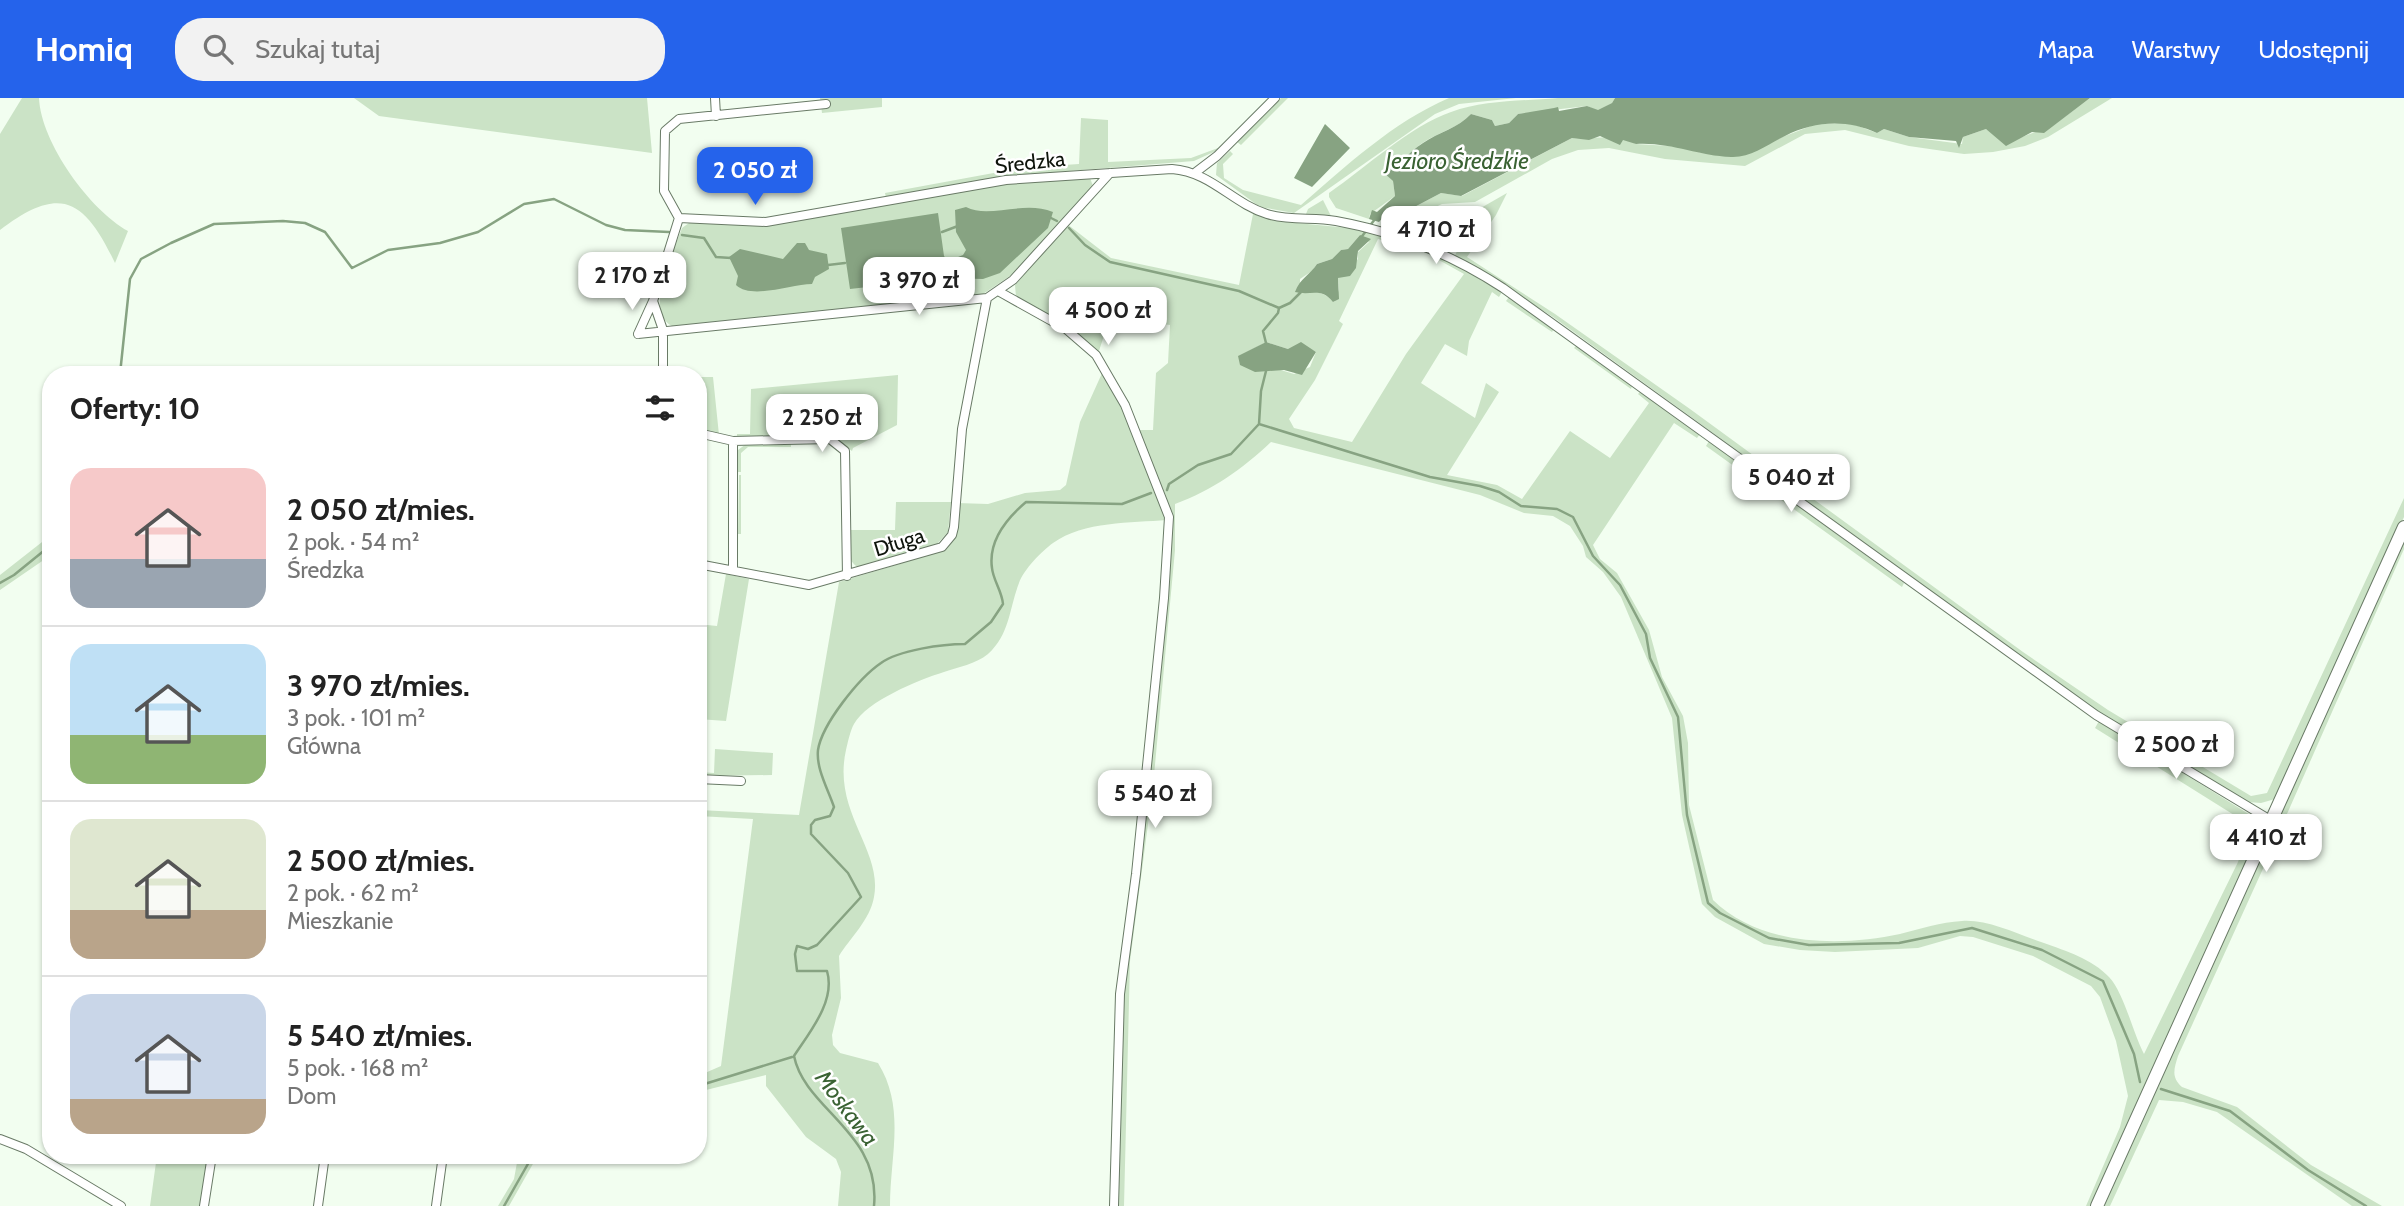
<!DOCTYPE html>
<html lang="pl">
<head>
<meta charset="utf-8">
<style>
  :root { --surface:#fff; --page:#f2f2f2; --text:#222; --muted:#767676; --line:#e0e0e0; --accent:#2563eb }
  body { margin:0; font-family:Cabin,sans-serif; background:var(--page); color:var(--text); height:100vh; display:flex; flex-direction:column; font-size:26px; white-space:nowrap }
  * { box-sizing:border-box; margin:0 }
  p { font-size:23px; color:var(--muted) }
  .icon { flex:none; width:38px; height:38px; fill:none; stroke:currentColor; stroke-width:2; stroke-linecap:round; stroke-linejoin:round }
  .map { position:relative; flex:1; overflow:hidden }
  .side { position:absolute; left:42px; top:268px; width:665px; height:798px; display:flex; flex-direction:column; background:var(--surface); border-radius:28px; box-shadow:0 2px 5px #0004 }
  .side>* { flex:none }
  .price { position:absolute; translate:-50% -60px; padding:0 16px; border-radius:14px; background:#fff; color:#222; font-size:23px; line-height:46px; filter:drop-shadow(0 2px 4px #0008) }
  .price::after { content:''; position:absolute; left:50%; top:42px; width:21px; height:16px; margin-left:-10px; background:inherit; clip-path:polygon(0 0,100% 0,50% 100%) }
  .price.current { background:var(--accent); color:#fff }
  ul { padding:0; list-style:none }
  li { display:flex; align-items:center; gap:21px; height:175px; padding:0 28px }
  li+li { border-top:2px solid var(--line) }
  li span { display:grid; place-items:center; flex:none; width:196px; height:140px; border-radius:21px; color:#555 }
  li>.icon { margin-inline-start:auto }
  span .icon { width:84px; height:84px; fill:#fffc; stroke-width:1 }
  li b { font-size:30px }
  h2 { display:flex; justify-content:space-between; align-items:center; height:84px; padding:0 28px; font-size:30px }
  header { display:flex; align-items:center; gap:42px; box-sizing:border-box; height:98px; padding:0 35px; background:var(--accent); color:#fff }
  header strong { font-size:33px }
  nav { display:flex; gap:38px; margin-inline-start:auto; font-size:24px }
  .search { width:490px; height:63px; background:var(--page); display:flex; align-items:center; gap:18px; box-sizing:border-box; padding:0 24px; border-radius:28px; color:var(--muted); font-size:26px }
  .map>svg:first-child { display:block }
  .green { fill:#cbe3c6; fill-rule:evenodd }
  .water { fill:#87a382 }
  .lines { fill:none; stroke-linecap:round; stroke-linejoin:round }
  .stream { stroke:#87a382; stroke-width:2.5 }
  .street-casing { stroke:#697a66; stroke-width:10 }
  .secondary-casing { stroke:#697a66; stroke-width:14 }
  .street { stroke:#fff; stroke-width:8 }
  .secondary { stroke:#fff; stroke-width:12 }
  .labels { text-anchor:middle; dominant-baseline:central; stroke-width:5; stroke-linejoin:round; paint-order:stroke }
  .street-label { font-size:21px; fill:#0e140c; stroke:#fff }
  .water-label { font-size:23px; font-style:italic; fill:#3a6233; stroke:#fff }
</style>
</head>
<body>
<header>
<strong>Homiq</strong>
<div class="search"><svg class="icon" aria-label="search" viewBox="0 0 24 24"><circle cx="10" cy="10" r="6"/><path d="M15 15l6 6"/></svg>Szukaj tutaj</div>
<nav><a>Mapa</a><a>Warstwy</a><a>Udostępnij</a></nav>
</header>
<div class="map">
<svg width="2404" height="1108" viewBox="0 0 2404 1108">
  <rect width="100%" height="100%" fill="#f2fef0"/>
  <path class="green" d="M22,0H39C41,45 90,112 128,133L115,165C85,102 61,85 0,132V36Z
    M354,0H647L652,55L379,18Z
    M820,0H882V9L822,15Z
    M1281,0H1288L1241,47L1237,44Z
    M1449,0H1516L1459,6L1435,16L1294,115L1260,109L1216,77L1217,65L1230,53L1233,56L1223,66L1224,80L1243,92L1301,107C1346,68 1393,24 1449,0Z
    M1558,0H1615L1612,5L1598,13L1587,8L1518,16L1509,25L1495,28L1492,22L1471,16C1458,30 1439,34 1424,44C1407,55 1405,65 1384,73L1393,83L1395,98L1370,116L1369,121L1336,110L1329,99V95C1365,70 1410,28 1451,14C1484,2 1524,3 1558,0Z
    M2090,0H2112L2048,39L2025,48L1993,54L1964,56L1909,48L1845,32L1805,36L1745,68L1665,61L1609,50L1578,52L1552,61L1475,104L1442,106L1410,121L1380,122L1388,114H1405L1441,95L1462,98L1572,40C1593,42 1617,34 1636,46L1687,49L1701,55L1731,59L1816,26L1850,25L1877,35L1884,31L1909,39L1962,46L1963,39L1986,31L2008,44L2054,27Z
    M1081,20L1108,22V64L1191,60L1218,50V52L1194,63L1006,78L886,100L885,95L1021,70L1079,66Z
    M1090,80L1093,88L1013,176L983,196L672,228C643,213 674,152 682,130L689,125L779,126L1005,86Z
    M1507,95L1496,117L1467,159L1555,216L1690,311L2023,554L2108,612L2251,698L2267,695L2404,400V419L2275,701L2261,705L2248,704L2095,612L1553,219L1455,157L1471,129L1459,125L1457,128L1438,117L1433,125L1428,123L1440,113L1479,111Z
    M1323,102L1331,118L1306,116L1308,111Z
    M1253,116L1276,123L1349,130L1424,150L1422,154L1378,141L1339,223L1343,226L1315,282L1289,321L1294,330L1352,344L1406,256L1464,176L1430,157L1434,154L1502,194L1499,199L1492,194L1469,243L1467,258L1445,246L1421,285L1475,320L1486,285L1499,294L1447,377L1497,387L1522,401L1570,333L1610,360L1649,305L1638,296L1640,294L1700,336L1697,340L1674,325L1593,447L1600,461L1617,475L1649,532L1662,579L1683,618L1688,645L1689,707L1713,802C1760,848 1839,849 1900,836C1920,831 1941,824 1962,823C1988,821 2019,837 2044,845C2066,853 2092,861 2109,879C2124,895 2133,935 2144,956L2238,764L2250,727L2095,630L2099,623L2260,723L2262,728L2092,1108H2086L2120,1029L2128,998L2116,943L2100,899L2091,888L2033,858L1973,839L1960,838L1918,850L1835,854L1800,852L1764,846L1715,819L1702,806L1682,717L1672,620L1621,499L1603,474L1586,459L1583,448L1570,428L1553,418L1524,415L1480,397L1271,344C1241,372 1213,392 1175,406V452L1153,688L1130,863L1124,1108H1116L1124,869L1171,419L1166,398L1137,332H1153L1156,275L1168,265L1170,227L1110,219L1098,256L1070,232L1016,199L1015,187L1067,126L1111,160L1239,187ZM1360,137L1369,144L1358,154V161L1338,180L1339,192L1334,204C1323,193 1315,193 1300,195V181L1312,173L1317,166L1332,161L1341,152L1348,151ZM1266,244L1288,251L1308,250L1316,254L1310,269L1294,276L1238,259Z
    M1420,126L1431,128L1425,142L1388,132Z
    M1509,199L1555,230L1552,234L1506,203Z
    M1578,246L1632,288L1631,291L1574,250Z
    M1103,273L1119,301L1167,422C1131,425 1084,423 1053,445C1042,453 1024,471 1019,485C1009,511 1010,536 988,556C976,566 958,569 944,574C918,582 867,603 854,626C850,633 848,644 846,652C832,714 883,752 874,799C870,822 850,840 839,858L841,900L832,937L833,947L840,955L878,965C906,1010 890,1058 890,1108H838L841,1074L836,1061L806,1039L766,988V977L698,994V978L721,968L753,721L698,718V684L706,685L700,687L699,712L799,717L839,484L946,452L955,440L957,405L988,406L1025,395L1060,392L1066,387L1080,324Z
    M898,277L897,327L853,350L852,353L833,338L737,340V336H750L751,291Z
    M698,279H713L719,337L698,331Z
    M1709,343L1904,485L1902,489L1706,348Z
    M791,345V349H748L741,355V374H738V352L746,346Z
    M739,377H741V436H738Z
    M896,404H951L948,434L935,448L860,470C845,464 849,446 849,432H895Z
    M51,437V457L0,492V477Z
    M2404,438V451L2283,725L2277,721Z
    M726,476L749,481L726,623L698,621V526L717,528Z
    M715,651L773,655L772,677L698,678V674L714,675Z
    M2274,729L2281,731L2178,958C2174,971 2171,979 2182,989L2237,1009L2311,1067L2382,1108H2352L2217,1014L2183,1004L2159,1002L2110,1108H2102Z
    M157,1057H209L201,1108H150Z
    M527,1057H538L509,1108H498L514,1081L518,1059L525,1061Z"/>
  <path class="water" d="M1615,0H2090L2044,35L2032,34L2006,48L1986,31L1963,39L1959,50L1956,43L1909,39L1884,31L1877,35C1847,21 1814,23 1785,38C1768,46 1751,60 1731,59C1698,58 1671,44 1636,46L1623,42L1620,47L1600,38L1589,42L1572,40L1461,98L1441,95L1405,114H1388L1379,124L1369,121L1372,112L1377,114L1395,98L1393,83L1383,74C1403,66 1407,55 1423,45C1439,34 1458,30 1471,16L1492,22L1495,28L1509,25L1518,16L1554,10L1558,9L1559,13L1587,8L1598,12L1612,5Z
    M1325,26L1350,50L1312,89L1294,80Z
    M966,109C989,121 1024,102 1053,114L1048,130L1000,175L983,181L947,180L850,191L841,130L938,115L944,158L948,163L963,157L966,152L956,134L955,112Z
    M1360,137L1371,141L1358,153L1356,170L1350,178L1338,180L1339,201L1333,204C1321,189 1311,198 1295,194C1300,180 1310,177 1317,166L1332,161L1341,152L1348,151Z
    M797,145H805L809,152L827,156L829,171L815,179L812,186C791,186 752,202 736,187L738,178L729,159L740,151L783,161Z
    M1266,244L1288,251L1301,244L1316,254L1302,277L1284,272L1255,274L1240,267L1238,258Z"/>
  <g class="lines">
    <path class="stream" d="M1049,119L1057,123
      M1069,130L1085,147L1110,164L1239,193L1279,210
      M942,134L958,128
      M682,137L704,140L716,159L731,160
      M1360,141L1375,121
      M828,167L845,165
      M1266,245L1263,233L1278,215L1279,210L1290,205L1301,194
      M120,276L130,181L141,161L171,145L214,126L283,123L305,125L325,134L352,170L388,152L440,145L478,134L524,106L554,101L606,127L625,132L669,134
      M1259,326L1430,379L1480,388L1499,394L1521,408L1557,411L1573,419L1593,458L1620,487L1646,536L1650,560L1678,619L1687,717L1708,805L1720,815L1769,840L1809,847L1899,845L1972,830L2042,852L2103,883L2134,956L2140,984
      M1167,392L1169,386L1198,367L1231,356L1259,326L1261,293L1266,273
      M0,485L14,477L51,447
      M698,988L792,959
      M2161,991L2230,1013L2308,1072L2366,1108
      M504,1108L533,1057
      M874,1108C881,1034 805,1012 794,958C809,935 836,903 827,873H797L795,856L797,848L808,851L817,847L861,799L848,775L811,736V727L815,722L830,718L834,709C828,691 816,671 818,652C822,626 859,580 881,565C899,552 943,546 965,546L991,524L1003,506C1002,493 993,482 992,470C988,443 1006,421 1026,404L1122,406L1151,395"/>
    <g class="street-casing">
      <path id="street" d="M715,0L716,18
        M1196,74L1217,58L1275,0
        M679,120L766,124L1006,82L1172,71C1211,74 1232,105 1267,116C1289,123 1313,119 1336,123C1397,134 1451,156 1503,190L2096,617L2272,723
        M998,193L1066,231L1096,257L1125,307L1169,419L1164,500L1136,776L1120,896L1114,1108
        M638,236L987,200L1013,182L1110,75
        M638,236L653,203
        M663,276V232L653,203L679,120L664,93L665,33L679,21L826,6
        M698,335L733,343L830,341L845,353L847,478
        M733,343V472
        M698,466L809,487L942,449L952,437L954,429L962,331L987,200
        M698,681L741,683
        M0,1041L26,1051L121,1108
        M204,1108L212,1057
        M318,1108L325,1057
        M436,1108L443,1057"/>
    </g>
    <g class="secondary-casing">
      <path id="secondary" d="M2097,1108L2404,429"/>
    </g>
    <use href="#street" class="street"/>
    <use href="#secondary" class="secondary"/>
  </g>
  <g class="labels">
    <g class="street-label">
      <text transform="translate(1030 64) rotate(-6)">Średzka</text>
      <text transform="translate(899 444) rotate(-17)">Długa</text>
    </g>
    <g class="water-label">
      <text x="1457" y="63">Jezioro Średzkie</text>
      <text transform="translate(847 1010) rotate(53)">Moskawa</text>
    </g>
  </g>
</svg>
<b class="price current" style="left:755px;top:109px">2 050 zł</b>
<b class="price" style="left:1436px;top:168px">4 710 zł</b>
<b class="price" style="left:632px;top:214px">2 170 zł</b>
<b class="price" style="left:919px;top:219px">3 970 zł</b>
<b class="price" style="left:1108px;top:249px">4 500 zł</b>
<b class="price" style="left:822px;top:356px">2 250 zł</b>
<b class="price" style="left:1791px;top:416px">5 040 zł</b>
<b class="price" style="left:2176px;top:683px">2 500 zł</b>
<b class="price" style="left:1155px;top:732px">5 540 zł</b>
<b class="price" style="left:2266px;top:776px">4 410 zł</b>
<section class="side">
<h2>Oferty: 10<svg class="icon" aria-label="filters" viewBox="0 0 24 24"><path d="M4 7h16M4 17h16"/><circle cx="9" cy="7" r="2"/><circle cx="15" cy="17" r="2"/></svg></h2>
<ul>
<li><span style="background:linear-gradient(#f6c9c9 65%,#9aa5b1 0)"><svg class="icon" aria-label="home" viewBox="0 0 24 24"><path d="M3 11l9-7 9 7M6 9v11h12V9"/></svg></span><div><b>2 050 zł/mies.</b><p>2 pok. · 54 m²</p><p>Średzka</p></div></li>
<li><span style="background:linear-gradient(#bfe0f5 65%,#8fb573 0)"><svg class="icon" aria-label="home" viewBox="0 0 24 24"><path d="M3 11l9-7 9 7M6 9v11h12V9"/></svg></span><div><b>3 970 zł/mies.</b><p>3 pok. · 101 m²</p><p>Główna</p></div></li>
<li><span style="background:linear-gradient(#dfe7d0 65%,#b9a48a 0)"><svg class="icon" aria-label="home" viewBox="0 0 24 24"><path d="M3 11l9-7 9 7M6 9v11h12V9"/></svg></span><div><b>2 500 zł/mies.</b><p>2 pok. · 62 m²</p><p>Mieszkanie</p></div></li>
<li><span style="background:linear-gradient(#c9d6e8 75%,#b9a48a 0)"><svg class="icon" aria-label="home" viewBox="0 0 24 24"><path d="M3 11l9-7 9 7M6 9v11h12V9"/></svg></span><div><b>5 540 zł/mies.</b><p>5 pok. · 168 m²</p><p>Dom</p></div></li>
</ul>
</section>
</div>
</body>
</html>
